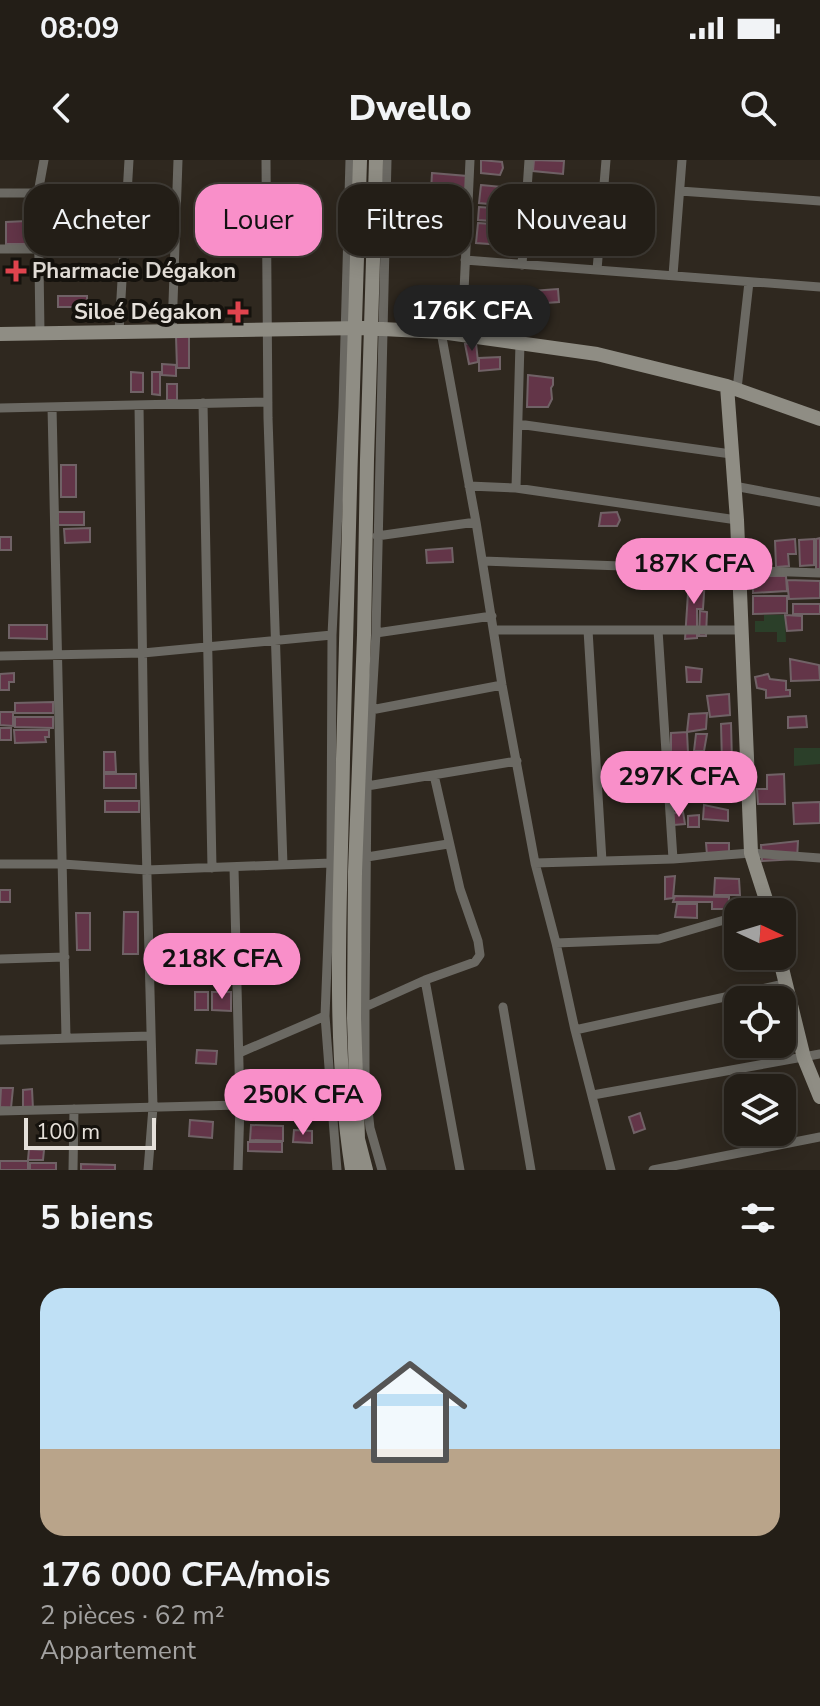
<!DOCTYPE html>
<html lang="fr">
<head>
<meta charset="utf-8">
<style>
  :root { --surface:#231e17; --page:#2b2720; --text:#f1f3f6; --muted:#a3a2a1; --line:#403c36; --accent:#f98fc9 }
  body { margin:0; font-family:"Nunito Sans",sans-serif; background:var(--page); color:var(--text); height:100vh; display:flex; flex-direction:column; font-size:30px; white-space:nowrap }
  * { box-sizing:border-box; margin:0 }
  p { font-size:26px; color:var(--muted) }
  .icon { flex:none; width:44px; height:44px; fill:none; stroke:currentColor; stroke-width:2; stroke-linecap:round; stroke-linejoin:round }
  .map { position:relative; height:1010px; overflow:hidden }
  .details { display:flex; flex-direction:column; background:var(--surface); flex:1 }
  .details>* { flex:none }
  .top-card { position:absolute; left:24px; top:24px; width:772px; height:72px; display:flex; gap:16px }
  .needle { width:52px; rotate:94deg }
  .tools { position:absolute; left:724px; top:738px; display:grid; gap:16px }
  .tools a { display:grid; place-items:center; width:72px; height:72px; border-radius:16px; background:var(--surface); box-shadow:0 4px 20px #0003,0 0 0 2px var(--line); font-size:40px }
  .scale { position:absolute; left:24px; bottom:20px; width:132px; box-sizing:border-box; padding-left:8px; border:4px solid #e5e0da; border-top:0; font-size:22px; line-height:28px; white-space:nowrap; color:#e5e0da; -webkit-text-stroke:6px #15120d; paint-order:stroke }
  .price { position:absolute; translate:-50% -68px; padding:0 18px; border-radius:28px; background:var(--accent); color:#111; font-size:26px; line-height:52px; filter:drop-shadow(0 2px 4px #0008) }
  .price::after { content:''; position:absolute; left:50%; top:48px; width:24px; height:18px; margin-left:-12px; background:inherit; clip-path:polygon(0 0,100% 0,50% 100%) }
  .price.active { background:#222; color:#fff }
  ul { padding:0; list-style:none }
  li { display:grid; align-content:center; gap:16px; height:424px; padding:0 40px }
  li+li { border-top:2px solid var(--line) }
  li span { display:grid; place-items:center; height:248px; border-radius:24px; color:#555 }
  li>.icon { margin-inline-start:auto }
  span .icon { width:144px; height:144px; fill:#fffc; stroke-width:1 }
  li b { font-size:34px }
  h2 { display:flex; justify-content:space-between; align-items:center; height:96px; padding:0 40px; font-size:34px }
  .chip { padding:0 28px; border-radius:24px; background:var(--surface); box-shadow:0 4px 20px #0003,0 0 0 2px var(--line); font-size:28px; line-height:72px }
  .chip.active { background:var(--accent); color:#111 }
  .status { display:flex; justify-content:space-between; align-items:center; height:56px; padding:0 40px; background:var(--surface); direction:ltr }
  .status svg { height:22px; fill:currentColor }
  header { display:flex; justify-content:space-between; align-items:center; height:104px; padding:0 40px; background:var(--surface); font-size:36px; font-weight:800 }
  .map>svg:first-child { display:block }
  .green { fill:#2b3f29 }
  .building { fill:#633548; stroke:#706266; stroke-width:2 }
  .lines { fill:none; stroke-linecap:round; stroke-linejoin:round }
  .street { stroke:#6b6963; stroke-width:9 }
  .secondary { stroke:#8f8d84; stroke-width:14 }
  .health-dot { fill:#e0444e; stroke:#15120d; stroke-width:3 }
  .labels { text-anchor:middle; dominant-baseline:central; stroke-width:8; stroke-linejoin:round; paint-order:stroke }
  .poi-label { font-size:22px; font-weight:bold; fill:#e5e0da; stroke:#15120d; text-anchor:start }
</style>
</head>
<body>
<div class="status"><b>08:09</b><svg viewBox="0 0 49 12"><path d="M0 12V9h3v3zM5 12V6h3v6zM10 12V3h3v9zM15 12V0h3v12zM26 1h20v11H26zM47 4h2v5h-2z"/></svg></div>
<header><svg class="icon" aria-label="back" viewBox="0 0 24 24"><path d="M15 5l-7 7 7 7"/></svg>Dwello<svg class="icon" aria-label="search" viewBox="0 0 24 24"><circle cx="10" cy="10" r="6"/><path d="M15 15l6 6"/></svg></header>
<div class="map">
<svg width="820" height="1010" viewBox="0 0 820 1010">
  <rect width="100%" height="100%" fill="#2f281f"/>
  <path class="green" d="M764,455H785L786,482H777V472H755V461H764Z
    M794,588H820V604L794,606Z"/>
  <path class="building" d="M481,0L502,2L503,8L500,15L481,13Z
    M534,0L564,1L563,14L533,11Z
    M432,13L467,16L466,34L431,31Z
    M481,25L524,29L522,47L479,43Z
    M588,30V48L567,49L566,31Z
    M433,34L464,35L463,61L432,60Z
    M479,47L522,50L521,63L478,60Z
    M27,61V84H6V62Z
    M478,63L520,66L518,86L476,83Z
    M530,69L540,70L539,92L529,91Z
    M558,129L559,142L532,144L531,131Z
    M58,136H87V147H58Z
    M176,176H189V208H177Z
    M476,183L478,202L469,204L465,184Z
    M500,197V209L479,211V198Z
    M162,204L176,205V216L162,215Z
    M131,212L143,213V232H131Z
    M152,212H160V235L152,234Z
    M528,215L553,218V225L551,228L552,239L548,247H527Z
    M167,224H177V240H167Z
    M61,305H76V337H61Z
    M58,352H84V365H58Z
    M617,352L620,360L617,366H599L601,353Z
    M90,368V382L65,383L64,369Z
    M0,377H11V390H0Z
    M820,378V409H816V379Z
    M795,379L796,394H788L789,406L776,407L775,381Z
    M814,379V405L800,406L799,380Z
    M452,388L453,402L427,403L426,390Z
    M753,416H786L787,431L753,433Z
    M689,418H705L703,449H697V478L685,479Z
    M787,420L820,421V438L789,439Z
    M753,436H787V453L753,454Z
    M793,444H820V454H793Z
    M700,451L707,452L706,476H699Z
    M785,455L802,456V470L787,471Z
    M9,465H47V479L9,478Z
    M790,499L819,505L820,520L791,521Z
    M686,507L702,509L701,522H687Z
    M14,513V522H9V530H0V514Z
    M768,514L770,519L786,521V530H790V536L766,538V530L757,528L755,517Z
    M729,534L730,555L710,557L707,536Z
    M53,542V553H15V543Z
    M0,552H13V566L0,565Z
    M707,553L706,569L687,572L689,554Z
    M806,556L807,567L788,568V557Z
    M15,557H53V568L15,567Z
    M731,563L732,602H722L721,564Z
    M0,568H11V580H0Z
    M14,570H49V577H45L46,582L15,583Z
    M687,572L688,593H671V573Z
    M696,574H707L704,591H694Z
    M104,592H115L116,612H104Z
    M717,592L719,617L701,619L699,593Z
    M698,596L699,627L683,625L682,597Z
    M104,614H136V628H104Z
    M784,614L785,644H758L757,629H767V615Z
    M729,620V629L710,630L709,621Z
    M105,641H139V652H105Z
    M820,642V663L794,664L793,643Z
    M704,645L728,650V661L703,659Z
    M683,652L685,664L674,665L673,653Z
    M699,655V667H688V656Z
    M798,681L797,699L762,701L761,685Z
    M706,683H729V695H707Z
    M675,716L673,738L665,739V717Z
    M715,718L739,719L740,735H714Z
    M0,730H10V742H0Z
    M675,736L729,737V749H712V742H673Z
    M677,744H697V758L675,757Z
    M124,752H138V794H123Z
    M76,753H90V790H77Z
    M195,832H208V850H195Z
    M212,832H231V851L212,850Z
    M197,890L217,891L216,904L196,903Z
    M1,928H13L11,948L0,947Z
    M32,929L33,949H23V930Z
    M640,953L645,969L634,973L629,957Z
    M190,960L213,962L212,978L189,976Z
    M251,965L283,966V981L250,980Z
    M294,970L312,971V983L293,982Z
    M248,982H282V992L248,991Z
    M29,989L44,990L43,1000H28Z
    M0,1001H28V1010H0Z
    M30,1003H56V1010H30Z
    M81,1004L115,1005V1010H81Z"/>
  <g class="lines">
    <path class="street" d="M266,0L268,258L283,705
      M680,31L820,41
      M0,33H38
      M0,89H39
      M465,100L820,127
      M522,105L529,0
      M597,110L606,0
      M673,115L682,0
      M172,171L178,0
      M119,172L129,0
      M441,172L476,362L502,525L535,703L556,783L575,870L611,1010
      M40,173L38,33L44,0
      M462,175L470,0
      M737,229L749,122
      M203,243L212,708
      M139,245L144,601L153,947L148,1010
      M52,247L66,878
      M0,248L268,242
      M518,264L731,294
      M469,326L516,328L737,360
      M734,326L820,342
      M516,328L520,183
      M377,376L476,362
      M483,401L820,413
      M494,470H741
      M588,470L602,701
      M658,470L673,699
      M376,473L492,456
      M0,496L143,493L332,475
      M371,550L502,525
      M367,626L517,601
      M367,697L448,684
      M535,703L673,699L751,693L820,698
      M0,704H63L147,710L331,703
      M234,708L240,945L238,1010
      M752,752L769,747
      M556,783L659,779L738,756
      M0,799L65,797
      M425,820L460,1010
      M365,847L425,820L475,802L480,795L478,781L460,729L434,615
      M503,847L531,1010
      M575,870L784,824
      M0,880L151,876
      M239,893L325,856
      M593,935L820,894
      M0,951L240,945
      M73,1010L74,949
      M337,1010L325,856L331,703L332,475L343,247L350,0
      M382,1010L370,968L365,924V847L367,626L376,473L387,0
      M653,1010L820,977"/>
    <path class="secondary" d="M0,174L363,168L441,172L597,194L727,226L820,259
      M727,226L737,360L751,693L770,752
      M779,796L804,898L820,937
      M352,1010C331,875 341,736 343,599C348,399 353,200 360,0
      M366,1010L358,979L354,858L355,712L364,475L367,300L376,0"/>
  </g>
  <g class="health-dot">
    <path d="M12 99h8v8h8v8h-8v8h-8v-8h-8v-8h8z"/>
    <path d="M234 140h8v8h8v8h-8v8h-8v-8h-8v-8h8z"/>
  </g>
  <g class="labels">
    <g class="poi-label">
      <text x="32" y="111">Pharmacie Dégakon</text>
      <text x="222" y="152" text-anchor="end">Siloé Dégakon</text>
    </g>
  </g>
</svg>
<div class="tools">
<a><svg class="needle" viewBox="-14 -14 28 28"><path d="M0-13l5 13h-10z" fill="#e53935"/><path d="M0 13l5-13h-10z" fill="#a3a2a1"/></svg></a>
<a><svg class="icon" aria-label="locate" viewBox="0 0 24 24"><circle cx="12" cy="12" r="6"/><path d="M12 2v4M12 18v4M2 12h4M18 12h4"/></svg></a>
<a><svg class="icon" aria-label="layers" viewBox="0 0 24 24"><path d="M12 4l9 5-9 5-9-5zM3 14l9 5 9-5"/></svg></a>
</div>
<div class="scale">100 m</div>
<b class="price active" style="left:472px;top:193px">176K CFA</b>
<b class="price" style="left:694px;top:446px">187K CFA</b>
<b class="price" style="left:679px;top:659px">297K CFA</b>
<b class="price" style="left:222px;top:841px">218K CFA</b>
<b class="price" style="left:303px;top:977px">250K CFA</b>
<div class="top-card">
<a class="chip">Acheter</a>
<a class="chip active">Louer</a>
<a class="chip">Filtres</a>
<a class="chip">Nouveau</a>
</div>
</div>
<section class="details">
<h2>5 biens<svg class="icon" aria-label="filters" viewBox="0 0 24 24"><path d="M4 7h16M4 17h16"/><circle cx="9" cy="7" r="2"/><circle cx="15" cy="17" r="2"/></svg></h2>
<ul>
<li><span style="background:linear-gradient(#bfe0f5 65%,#b9a48a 0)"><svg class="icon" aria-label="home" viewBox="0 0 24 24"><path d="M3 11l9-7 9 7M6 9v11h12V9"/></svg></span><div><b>176 000 CFA/mois</b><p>2 pièces · 62 m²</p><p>Appartement</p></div></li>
</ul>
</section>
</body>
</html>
